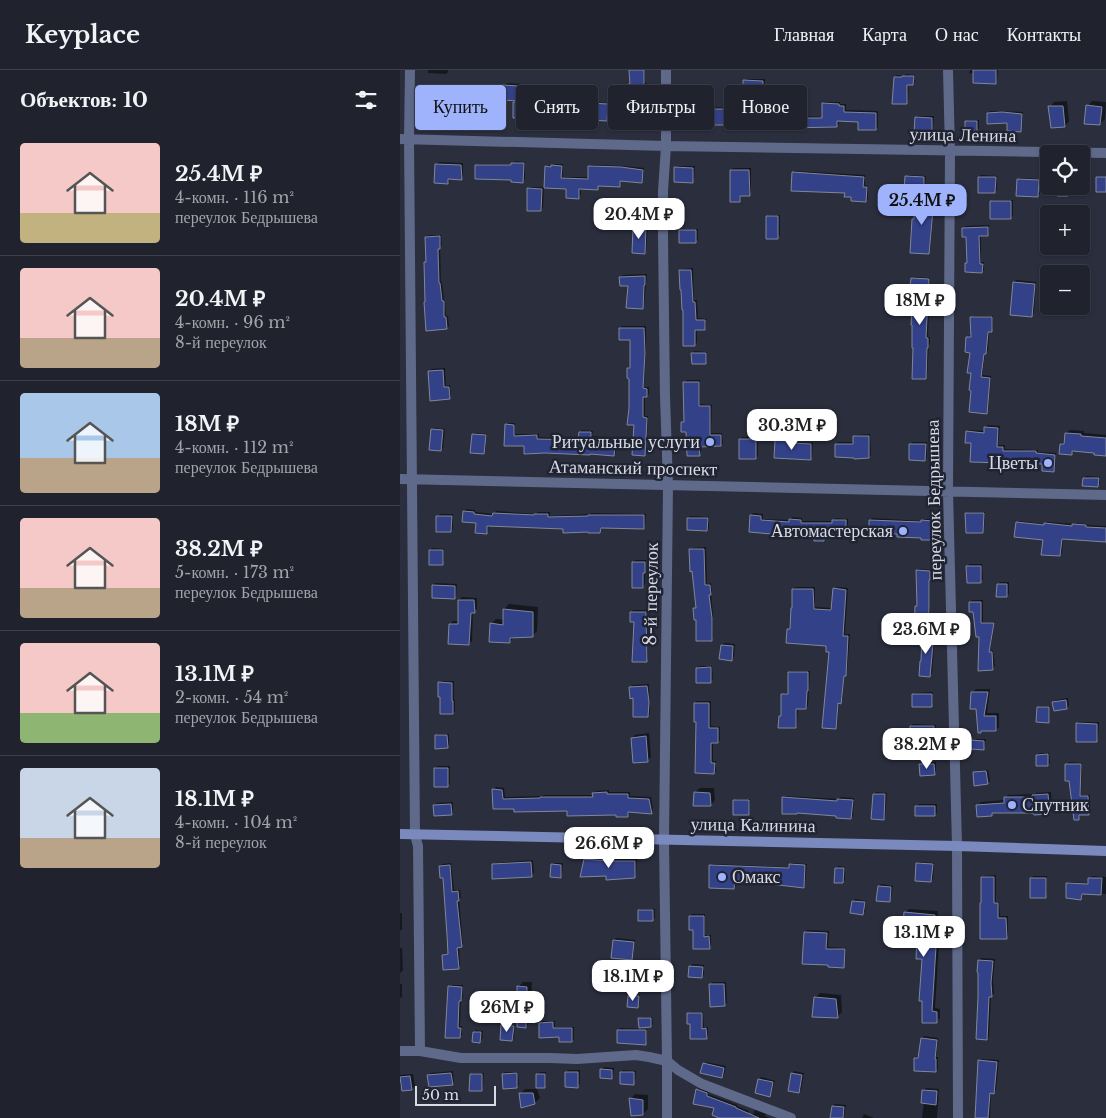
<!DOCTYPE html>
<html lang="ru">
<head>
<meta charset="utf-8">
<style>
  :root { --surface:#20222e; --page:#2d2f3a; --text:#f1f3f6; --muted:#a2a4aa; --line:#3d3f4a; --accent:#9fb3fd }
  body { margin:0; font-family:"Libre Baskerville",serif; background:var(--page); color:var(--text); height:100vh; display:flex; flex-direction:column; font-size:19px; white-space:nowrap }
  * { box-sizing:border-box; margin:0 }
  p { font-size:16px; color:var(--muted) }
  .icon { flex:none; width:28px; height:28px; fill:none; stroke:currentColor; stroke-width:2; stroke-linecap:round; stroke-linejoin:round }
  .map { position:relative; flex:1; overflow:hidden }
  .details { display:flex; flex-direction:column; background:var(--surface); width:400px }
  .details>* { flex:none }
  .guide { position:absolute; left:15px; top:15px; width:475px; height:45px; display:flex; gap:10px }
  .buttons { position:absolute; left:640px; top:75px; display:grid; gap:10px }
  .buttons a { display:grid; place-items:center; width:50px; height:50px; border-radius:5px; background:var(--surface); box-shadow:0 1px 4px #0004,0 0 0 1px var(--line); font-size:25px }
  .scale { position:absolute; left:15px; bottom:12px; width:81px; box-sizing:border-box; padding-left:5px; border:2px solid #d8dbe4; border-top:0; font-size:14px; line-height:18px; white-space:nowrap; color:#d8dbe4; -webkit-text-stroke:4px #202432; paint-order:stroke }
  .price { position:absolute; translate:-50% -42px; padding:0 11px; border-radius:10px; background:#fff; color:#222; font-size:16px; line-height:32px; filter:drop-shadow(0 1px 2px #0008) }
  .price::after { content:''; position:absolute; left:50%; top:30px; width:15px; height:11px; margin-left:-8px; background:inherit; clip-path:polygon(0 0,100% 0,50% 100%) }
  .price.on { background:var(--accent); color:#111 }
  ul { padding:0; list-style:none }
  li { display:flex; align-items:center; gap:15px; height:125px; padding:0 20px }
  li+li { border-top:1px solid var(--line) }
  li span { display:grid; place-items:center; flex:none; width:140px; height:100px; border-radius:5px; color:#555 }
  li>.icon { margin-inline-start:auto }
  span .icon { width:60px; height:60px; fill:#fffc; stroke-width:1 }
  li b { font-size:21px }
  h2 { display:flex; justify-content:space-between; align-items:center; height:60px; padding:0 20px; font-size:21px }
  .tag { padding:0 18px; border-radius:5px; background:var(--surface); box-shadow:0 1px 4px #0004,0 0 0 1px var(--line); font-size:18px; line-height:45px }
  .tag.on { background:var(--accent); color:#111 }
  header { display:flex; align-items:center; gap:30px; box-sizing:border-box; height:70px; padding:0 25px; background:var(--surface); border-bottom:1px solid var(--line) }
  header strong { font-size:24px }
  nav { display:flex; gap:28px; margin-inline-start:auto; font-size:18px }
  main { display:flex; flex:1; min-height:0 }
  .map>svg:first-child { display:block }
  .shadow { fill:#0007 }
  .building { fill:#334189; stroke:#818798 }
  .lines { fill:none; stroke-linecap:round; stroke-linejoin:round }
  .street { stroke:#5f698a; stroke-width:10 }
  .secondary { stroke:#7a89be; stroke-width:10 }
  .poi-dot { fill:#9fb3fd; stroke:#202432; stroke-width:2 }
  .labels { text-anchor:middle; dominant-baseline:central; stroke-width:5; stroke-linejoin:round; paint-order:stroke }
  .street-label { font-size:18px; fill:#d8dbe4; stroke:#202432 }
  .poi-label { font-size:18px; fill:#d8dbe4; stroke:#202432; text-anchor:end }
</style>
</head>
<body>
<header>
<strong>Keyplace</strong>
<nav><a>Главная</a><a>Карта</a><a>О нас</a><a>Контакты</a></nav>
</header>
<main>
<section class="details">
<h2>Объектов: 10<svg class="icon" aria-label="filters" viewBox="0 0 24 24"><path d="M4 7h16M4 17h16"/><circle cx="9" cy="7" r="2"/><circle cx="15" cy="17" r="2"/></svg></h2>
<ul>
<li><span style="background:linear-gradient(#f6c9c9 70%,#c2b280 0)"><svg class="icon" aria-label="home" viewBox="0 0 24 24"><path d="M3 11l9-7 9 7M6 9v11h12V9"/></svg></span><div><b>25.4M ₽</b><p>4-комн. · 116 m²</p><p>переулок Бедрышева</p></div></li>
<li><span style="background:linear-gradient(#f6c9c9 70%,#b9a48a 0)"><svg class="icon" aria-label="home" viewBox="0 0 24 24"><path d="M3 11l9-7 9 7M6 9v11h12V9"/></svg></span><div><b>20.4M ₽</b><p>4-комн. · 96 m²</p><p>8-й переулок</p></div></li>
<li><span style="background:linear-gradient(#a9c7e8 65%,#b9a48a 0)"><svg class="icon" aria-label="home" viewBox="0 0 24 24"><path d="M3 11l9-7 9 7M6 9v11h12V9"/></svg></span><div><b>18M ₽</b><p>4-комн. · 112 m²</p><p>переулок Бедрышева</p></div></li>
<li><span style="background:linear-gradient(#f6c9c9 70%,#b9a48a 0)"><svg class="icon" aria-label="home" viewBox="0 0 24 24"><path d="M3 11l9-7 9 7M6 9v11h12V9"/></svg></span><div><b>38.2M ₽</b><p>5-комн. · 173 m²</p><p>переулок Бедрышева</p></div></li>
<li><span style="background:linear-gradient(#f6c9c9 70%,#8fb573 0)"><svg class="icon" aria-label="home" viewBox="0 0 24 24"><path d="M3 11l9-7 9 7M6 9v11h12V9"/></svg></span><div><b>13.1M ₽</b><p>2-комн. · 54 m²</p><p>переулок Бедрышева</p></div></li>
<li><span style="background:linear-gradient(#c9d6e8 70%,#b9a48a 0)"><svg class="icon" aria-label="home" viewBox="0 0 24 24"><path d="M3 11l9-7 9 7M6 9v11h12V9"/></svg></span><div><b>18.1M ₽</b><p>4-комн. · 104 m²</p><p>8-й переулок</p></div></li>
</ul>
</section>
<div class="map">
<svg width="706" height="1048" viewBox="0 0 706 1048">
  <rect width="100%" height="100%" fill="#2a2e3d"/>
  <path class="shadow" d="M28,0H48V2L46,4L28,3Z
    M230,0H245V13H247L246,37H253L252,50L250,52L232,27Z
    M570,0H598L597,11L595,13L574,4L569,3Z
    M506,4L515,5V12L513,14L509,13L508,31L506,33L495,7L497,5L504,6Z
    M347,9H365V29H376V43L373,45L345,11Z
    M107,13L121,14L120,28L118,30L161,33L160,46L158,49L115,32L117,30L104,15Z
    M27,22L62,25L63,41L60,43L25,24Z
    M82,28L95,29L94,46L92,48L80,30Z
    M667,31L669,51L665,56L650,37L654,32Z
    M692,31L706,32L705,49L700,54L688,36Z
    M193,32L209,33V48L206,50L191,34Z
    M425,32H440V34H446V40L478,41V57L475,59L460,50H439V54L437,56H387L388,44L390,42H402V46L423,47V34Z
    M305,37L341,38V53L339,55L303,39Z
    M590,41L623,42L622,58L620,60L608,52L588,43Z
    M518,46H534L533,59L531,61L516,48Z
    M568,50H579V58L577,60L566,52Z
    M115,91L125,92V109L122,111L77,96L79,94H113Z
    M39,92L63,93V106L61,108H50V111L48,113L37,94Z
    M154,94H163V107H189V97L192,95L224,96L244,98L243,109L241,111L222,109L221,114L219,116L199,115L197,118H181V125L179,127L146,97L149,95H153Z
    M278,96H295L294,109L292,111L276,98Z
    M333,98H351V122L349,124H341V129L339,131L331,100Z
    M395,101L465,105V115L468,116V129L465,131L452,126L446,122L393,103Z
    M509,105L526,106L525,119L523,121L507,107Z
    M581,105L597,106V120L595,122L579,107Z
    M620,108L640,109V124L638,126L618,110Z
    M131,117H144L143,138L141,140L129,119Z
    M519,126L535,127L530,181L528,183L513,149L516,147L517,128Z
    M593,130H613V145L611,148L591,132Z
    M370,145H380V165L378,167L367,147Z
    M236,155L248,156L246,181L244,183L234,157Z
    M589,155V162L587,164L581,165V192H584V200L582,202L567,193L568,192L567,165L563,158L566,156Z
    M282,159H298V169L296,171L280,161Z
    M29,165H41L42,175L40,177L41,212H42L44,230H45L46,246H48L49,256L47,258L25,193L27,190L26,167Z
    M293,198L294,230H297L298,248L306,249V257L304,259H297V273L294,275L280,201L282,199Z
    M247,204L244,235L242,237L229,215L220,207L223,205Z
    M514,207L530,208L528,267H530V274L529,275L527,306L525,308L514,276V223L512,209Z
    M616,210L636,212L634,243L632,245L614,212Z
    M574,246H593V259L589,261L588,281L585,284L582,305L591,306L588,341L586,343L573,302L571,282L568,267L570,265H572V248Z
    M222,256H246V280L244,317H249V324L247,326H245V346H248L246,383L244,385L235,354L228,298L231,296V268L220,258Z
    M294,281L307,282V291L305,293L292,283Z
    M45,298L46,316L50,315L51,326L49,328L29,301L31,299Z
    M287,310H300V334L312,335L311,363H322L323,373L321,375L301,376V382L299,384L282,353L284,351L285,312Z
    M108,353H115V364H139V367L179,369L180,362L182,360L193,361L192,366L217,368L216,383L214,385L125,375H106V355Z
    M588,355L600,356L598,375H605V379L638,380V382L656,383L655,399L653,401L643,393L572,372L567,362L569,360L585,361L586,357Z
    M34,358L45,359L43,378L41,380L32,360Z
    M670,360L684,361V363L706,365V385L695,382L675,381L671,384L661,374L664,371L666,363Z
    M75,363L87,364L85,381L83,383L73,365Z
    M470,364L471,385L469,387L436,374L438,372H454V367L456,365Z
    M342,367H358V386L356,388L340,369Z
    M378,369H392V372L413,373L412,387L410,389L376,371Z
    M513,372H527V388L525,390L511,374Z
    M686,406L700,407V413L698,415L684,408Z
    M66,439L75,440V442L93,444L96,441L136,444L138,442H150V446L190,444L191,443L246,444L245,456L243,458L202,457V460L200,462L164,458L89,455L88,461L86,463L77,452L64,442Z
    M568,442H585L584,460L582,462L566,444Z
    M353,443L363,444V449L390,450L392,447L402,448V451H433L436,448L448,449V463L446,465H425V468L423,470L415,464L384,463L382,465L351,446Z
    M40,444H53V459L51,461L38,446Z
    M290,446L309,447V458L307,460L288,448Z
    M472,448L522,451L524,449H535L534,467L532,469L499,463L470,451Z
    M619,451L645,454L647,452L675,454L676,453L687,454V455L706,456V470L663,468L662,483L660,485L644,469L617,453Z
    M306,477L307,514L311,513L312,522L311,523L313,545V568L311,570L297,549L294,539L297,536L290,480L292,478Z
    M32,478L44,479V491L42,494L30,481Z
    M235,490H246L245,515L243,517L233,492Z
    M570,494H582L583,509L581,511L568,496Z
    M519,499L532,500L531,507L530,508V557L527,559L518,535L517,501Z
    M600,512H609V524L607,526L598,514Z
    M35,513L57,514L56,526L54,528L33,527V515Z
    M395,517H415V537L433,538L434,519L436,517L448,518L445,564H450L447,603L445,605L442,630L439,632L437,656L435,658L431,581L428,575L388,560L391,558L393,519Z
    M62,527L77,528V539L73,541L72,571L69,574L50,554L53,551H59V530Z
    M572,530H583V552H595L590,581H593L595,596L593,599L580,566L574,541L570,532Z
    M109,534L138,537L137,561L132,566L114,567L110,572L91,554L96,549L104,550V539Z
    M233,540H247L248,589L246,591L235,550L231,543Z
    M526,561L535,562L532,603L530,605L523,563Z
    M324,573L335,574L334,587L331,589L322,575Z
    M299,596H312L313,609L311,611L297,598Z
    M391,601H410L408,636L406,638H398L397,655L395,657L380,646L382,644V625L385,623H389V603Z
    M42,611H54V630H55V641L53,643L40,613Z
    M249,614L250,644L248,646L235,627L231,617L233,615Z
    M576,619H590L587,643H599V657L596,660L577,638L573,622Z
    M533,622V633L531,635L513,625L515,623Z
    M668,628L669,635L667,638L653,632L656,630Z
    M297,631H311V656L320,657V670L318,672H313V691H316V701L314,703L298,651L295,633Z
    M640,636H650V649L648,651L638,638Z
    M679,652H699L698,669L696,671L677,654Z
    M513,654L536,655L535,671L533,673L511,656Z
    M249,663L251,687L247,691L232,668L235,665Z
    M38,664H49V675L47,677L36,666Z
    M575,669H586L585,676L583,678L573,671Z
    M639,683H649L650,693L648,695L637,686Z
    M536,692V702L534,704L520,695L522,693Z
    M669,692L682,693L681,725H690V741L688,743L680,744V747L678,749L667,694Z
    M37,696H50V713L48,715L35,698Z
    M588,700L590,711L588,713L575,714L574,703L576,701Z
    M96,717L104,718L105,727L142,726L144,725H194V723L196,721L209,720V722H230V726L251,727L253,740L251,743L230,741V743L227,746L218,744L168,740L95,737L94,720Z
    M300,718H314L315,730L311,735L295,722Z
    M476,722L487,723L485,747L483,749L474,724Z
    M651,722L652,739L649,742L635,741L594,742L591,744L578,735L581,732L605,730V728L608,725L635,724L636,723Z
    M386,726L439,729L440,727L454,728L453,746L451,748L437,744L384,728Z
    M337,729H350V742L348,744L334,731Z
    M53,732V742L51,744L34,735L37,733Z
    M519,734H537V743L535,745L517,736Z
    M187,788L237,789L236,804L234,807L207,805L185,790Z
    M133,790L134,803L132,805L93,795L95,793Z
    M519,792L534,793L533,809L531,811L517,794Z
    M51,793L54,820H60L61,828L59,829L63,874L61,876H59L60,896L58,898L43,885L45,883H49L44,807L40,796L42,794Z
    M154,793H163L162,804L160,806L152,795Z
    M392,793L407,794L405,815L403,817L372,810L336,809V816L334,818L311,796L313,794L390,797Z
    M438,796L445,797V810L442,812L436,798Z
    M596,805V832H599L600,846H608V865L606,868L583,832L582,808L584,806Z
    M634,806H647V824L645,826L632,808Z
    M692,806L706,807V824L683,822V826L681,828L668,814L670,812L689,813L690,808Z
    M481,814L493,816L491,828L489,830L479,817Z
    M455,829L466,831L465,842L463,844L453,832Z
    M241,839H255V848L252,850L239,841Z
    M509,839L538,841L536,874H539L535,938L540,939V948L536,952L523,951L524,888L518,864L505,843Z
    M0,843H2V859L0,861Z
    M292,844H305V865H311V875L309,877L294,859L290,846Z
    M407,860L429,861L428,877L446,878L445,894L443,896L429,894L405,862Z
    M216,868L235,870L233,886L231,888L214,870Z
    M0,878H2L3,900L0,903Z
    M581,888L595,889L593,910L594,924L591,926L589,967L587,969L579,890Z
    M292,894L304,895V905L301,907L290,896Z
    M242,895L253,896V903L251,905L240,898Z
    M123,912H132L130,952L126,957L118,917Z
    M313,912H326L327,933L324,935L311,914Z
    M0,914H2V927L0,928Z
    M52,915H63V928L61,930L60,956H62V965L60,967L49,917Z
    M420,923L441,925L442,942L438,946L415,928Z
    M231,924L240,925L239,935L237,937L229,926Z
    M290,942H303L304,957H308V966L306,968L291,952L288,944Z
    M242,947H252L253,954L251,956L240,949Z
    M142,951H155V957H174V969L172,971L160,966L140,954Z
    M105,954L115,955L114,968L112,970L103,956Z
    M220,958L247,959V972L245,974L218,961Z
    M76,960L83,961L82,969L80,971L74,962Z
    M524,966L538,968L536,987H538V999L535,1001L515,988L517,986H520L522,968Z
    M582,989L599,990L596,1020L594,1022H591L590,1048H576L580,991Z
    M306,992L326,996L324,1005L322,1007L304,994Z
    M204,997L214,998L213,1006L211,1008L202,1000Z
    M168,1000H180V1014L177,1016L166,1002Z
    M223,1000L236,1001L235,1011L233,1013L221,1003Z
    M53,1001L54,1012L52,1014L29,1005L31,1003Z
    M394,1001L404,1003L401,1020L399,1022L392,1004Z
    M105,1002H118L119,1015L117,1017L103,1004Z
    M140,1002H146V1015L144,1017L137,1004Z
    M73,1003H84L83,1018L81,1020L71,1005Z
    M13,1004L15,1016L12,1019L0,1016V1005Z
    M362,1007L375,1011L371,1023L369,1025L359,1009Z
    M299,1018L308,1021V1024L338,1035L337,1036L349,1041L346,1048H323L316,1037L297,1020Z
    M526,1018L539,1019L537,1048H522L524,1032V1020Z
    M125,1019H137L140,1028L135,1033L120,1024Z
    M235,1024L248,1025V1039L243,1044L231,1029Z
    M435,1034L446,1035L444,1048H432L433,1036Z
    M355,1040L366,1044L365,1046L370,1048H351Z
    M464,1044L474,1048H462Z"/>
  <path class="building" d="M229,0H244V15H246L245,38L251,39V53L230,52L231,28H228V14H230Z
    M573,0H596V14L573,13Z
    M502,6H514L513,15H507V34H492L494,7H502Z
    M343,10L363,11V30H374V47H343Z
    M103,15L119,16V31L103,30Z
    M24,24L61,27V44L23,46Z
    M78,30H94L93,49L77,48Z
    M113,32L160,34L159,50L113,48Z
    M190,33L208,34L207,51L189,50Z
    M422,33L439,34V36H444V42L476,43V60H458V52L437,51V57L386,58V43L400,44V48H422Z
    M686,35L702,37L700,55L684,54Z
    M648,36H663L665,57L651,58Z
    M302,39H340V57L327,56V55H302Z
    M602,42L622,44L621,62L607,61V53L587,54V43Z
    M515,47L532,48V63L514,62Z
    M565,51H577V61H565Z
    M111,93H124L123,113L111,112V110L75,109V95H111Z
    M35,94L61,95L62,110L48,109V114L34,113Z
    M151,95L162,96L161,108L188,109V96L221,97L243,100L242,113L220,111V117L198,116V120L179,119V129L166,128V119L144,118L145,96L151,97Z
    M274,97L293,98V113L274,112Z
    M330,100H349L350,126H340V132H330Z
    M392,102L464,107L463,117H467L466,132L451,131V127H444L445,123L391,121Z
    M505,106L524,107V122L504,121Z
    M578,107H596L595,123H578Z
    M696,107H706V122H696Z
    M617,109L639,110L638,127L616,126Z
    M657,116H668V126H657Z
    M127,118L142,119L141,141H127Z
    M515,128L534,129L529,184L510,183L512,149H514Z
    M590,131H611V149H590Z
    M366,146H378V169H366Z
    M233,157H246L245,184L232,183Z
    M588,157V166H579L580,194H583L582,203L565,202V193H567L566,167H562V158Z
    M279,160H296V173H279Z
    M40,166V179H38L39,213H40L42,231H44V247H46L47,259L26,261L24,232H25L24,192H26L25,167Z
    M279,200H291L293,232H295L296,250H305V260H295V276H283V240H282L281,220H280Z
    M245,206V215H244L243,239L226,238L228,216H220L219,207Z
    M511,208L529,209L526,268H528V278H527L526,309H512L513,278H512V255H511L513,224H509Z
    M613,212L635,214L632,247L610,245Z
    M570,247H592V262H588L586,284H584L581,307L590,308L587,344L569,342L571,321L569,320L571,303H567L570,283L565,282L566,267H571Z
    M219,258H244L245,283L243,318L247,319V327H243V347L247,348L245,386L232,385L234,355H227L229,338V309L227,308V298H230V270H219Z
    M291,283H306V294H292Z
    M43,300L44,317H49L50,329L30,331L28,301Z
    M283,312H299V336H310V365H321V376L299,377L300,386H287L286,362H281V352H284Z
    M105,354L114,355V366L137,365V369L178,370L179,362H191V368L216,370L214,386L190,384V385L145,383L124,384V376H104Z
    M584,357L598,358L597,377H603V381H636V383L655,385L654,402L642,401V394L570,392L571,373H565L566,361L584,363Z
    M31,359L43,360L41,381L29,380Z
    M665,363L681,364V366L706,368V386L694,385V383L672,381V385L659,384L660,374H664Z
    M72,364L86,365L84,384L70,383Z
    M453,366H469V388L454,389V388L435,387V374H453Z
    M339,369H356V389H339Z
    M375,370L391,371V373L411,374V390L374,388Z
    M509,374H526L525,391L509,390Z
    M683,408H699L698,417L682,416Z
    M63,441L74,442V444L92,446L93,443L134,445V444H148V447L188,446V445H244V459L201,458L200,463H188V462L163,463V459L87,456V464L75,463L76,453L62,452Z
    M565,443H584L583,463H566Z
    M350,445L361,446V450L389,452V449L401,450V453H432V450H446V466H424V471H414V466L382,464V467L371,466V464L349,462Z
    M36,446H52L51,462H36Z
    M287,448H308L307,461L287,460Z
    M469,450L521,452V450L533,451V470H521V468L497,467V464H469Z
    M616,452L644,455V453L672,456V454L686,455V457L706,458V472L662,469L660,486L641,485L643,470L614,467Z
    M289,479H304L305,515H310L311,525H309L312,548V571H296V550H294L293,538H296L292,501L290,502Z
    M29,480H43V495H29Z
    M232,492H245V503H243V518H232Z
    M566,496H581V513H567Z
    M516,500L530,501V510H529V537L528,560H514L515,536H517Z
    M597,514H607V527H596Z
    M32,515L55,516V529L32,528Z
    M433,518L446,520L443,566H448L446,606H444L441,634L438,633L436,659L422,658L429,582H426V576L386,573L387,559H390L391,538H392V519H413L414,539L431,540Z
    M58,530H74L75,543H71L69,575L48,574L49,554H58Z
    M569,532H581V553H594L589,582H592L593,600L578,601L579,567H576L573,542H569Z
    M103,539L133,542V567L110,568V573L89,572L90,553L103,555Z
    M230,542H246L247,592H232L234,552H230Z
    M522,563H534L530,607L519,606L520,591H521Z
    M321,575L333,576L332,591L319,589Z
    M311,597V613H296V598Z
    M388,602H408V621H407L406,639H396V658H378L379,646H381V624H388Z
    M38,612L52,613V631H53V644H40V627H38Z
    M247,616L249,632L248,647H233V628L230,629L229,617Z
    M571,622H588L584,646H596V661H581V663H578L576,639H570Z
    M512,624H532V637H512Z
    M666,630L667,639L654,641L652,632Z
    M294,633H309V658H318V673H311V693H315L314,704L295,703L296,652H294Z
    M637,637H649V653L636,652Z
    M676,653L697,654V672H676Z
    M510,656H534L533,674L509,673Z
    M35,665H47L48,678L35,679Z
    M246,666L248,692L233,693L231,668Z
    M571,670L584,671V680L571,679Z
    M648,684V696H636V685Z
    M519,694H534L535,705L520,706Z
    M665,694H681L680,726H688L689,745H679V750H674L669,711H665Z
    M34,698H48V717H34Z
    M586,701L588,714L574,716L573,702Z
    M92,719L102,720L103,729L140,728V727H193L192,723L207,722V724H228V728L249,729L252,744L228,742V747H216V745L167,746V741L114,742V739H93Z
    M294,722L310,723L311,736H293Z
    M473,724H485L484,750L471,749Z
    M648,724L650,744L634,745L633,743H592V746L577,747L576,735L604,733V727H632V725Z
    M382,727L437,731V729L453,730L451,749L436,748V746L397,743V744H382Z
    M333,730H349V745H333Z
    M51,734L52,745L34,746L33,735Z
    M515,736H535V746H515Z
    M184,789L208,791H235V808L206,810V806L180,807Z
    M131,792L132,807L92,809V794Z
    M516,793L533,794L531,812L515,811Z
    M151,794L161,795V808L150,807Z
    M389,794L405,795L404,818L370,814V811L335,810L334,819L309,818V795L389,798Z
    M50,795L52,822L58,821L59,831H57L62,877L57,878L59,899L43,900L42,885L48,884L47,865L43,808H40L39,796Z
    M435,798H444L443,813H434Z
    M581,807H594V833H598V848H606L607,869H580V833H581Z
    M630,808H646V828H630Z
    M688,808H702L701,825L682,824L681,830L666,828V813L688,814Z
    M478,816L491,817L490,832L476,831Z
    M452,831L465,832L463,845L450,843Z
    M238,840H253V851H238Z
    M504,842L535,845L533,877H536L532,941L537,942V953H522V931H519L522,889H516L517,866L502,864Z
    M289,846H304V867L309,866L310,879H293V860H289Z
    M404,862L427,863L426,879H445L444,898L428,897V895L402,894Z
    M213,870L234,872L232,890L211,888Z
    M578,890L593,891L591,913L592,927H589L587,970L576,969L578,927V903L577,902Z
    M289,896L303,897L302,908L288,907Z
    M238,897H251V906H238Z
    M309,914H324L325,936L310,937Z
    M48,916L62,917L61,931H59L58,958H61L60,968H45Z
    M117,916L127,917L126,958L117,957Z
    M228,926H239L238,938L227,937Z
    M414,927L436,929L438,948L412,947Z
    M287,943H302V959L306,958L307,969H290V954H287Z
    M238,948H251V957L239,958Z
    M153,952V958H172V972H159V967L139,968V953Z
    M101,955L114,956L112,971L100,970Z
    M217,960H246V975L217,973Z
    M73,962H81L80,973L72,972Z
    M521,968L537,970L535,989H536V1002L514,1001V988H518Z
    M578,990L597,992L594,1024L590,1023L588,1048H575Z
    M303,993L324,998L322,1008L300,1003Z
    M200,999L212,1000V1009L200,1008Z
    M165,1002H178V1018L165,1017Z
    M220,1002H234V1015L220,1014Z
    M51,1003L53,1015L29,1017L27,1005Z
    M117,1003V1018L103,1019L102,1004Z
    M391,1003L402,1005L399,1023L388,1021Z
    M70,1004H82V1021H69Z
    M136,1004H145V1018H136Z
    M10,1006L12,1020L2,1021L0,1007Z
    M358,1009L373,1012L370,1027L355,1023Z
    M296,1019L307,1023V1026L336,1037V1038L359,1048H319L312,1045L314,1038L293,1034Z
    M522,1020L537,1021L536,1035L521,1033Z
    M119,1023H133L135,1034L121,1038Z
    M229,1028L243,1030V1045L231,1046Z
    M432,1036L444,1037L443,1048H430Z"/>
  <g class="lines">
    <path class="street" d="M10,0L9,69L15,765L18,776L20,981
      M266,0V76L263,121V166L265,326L268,416L264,770L267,991V1048
      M548,0L550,81L548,421L557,776L558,1048
      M0,69L266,76L706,83
      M0,409L706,425
      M0,981H20L61,988H150L177,989L236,985L249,987L267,991L278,1000L302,1014L391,1048"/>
    <path class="secondary" d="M0,764L557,776L706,781"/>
  </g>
  <g class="poi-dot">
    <circle cx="310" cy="372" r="5"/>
    <circle cx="648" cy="393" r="5"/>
    <circle cx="503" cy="461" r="5"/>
    <circle cx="612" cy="735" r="5"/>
    <circle cx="322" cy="807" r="5"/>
  </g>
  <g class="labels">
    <g class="street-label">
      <text transform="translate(563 65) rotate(1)">улица Ленина</text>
      <text transform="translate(233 398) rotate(1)">Атаманский проспект</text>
      <text transform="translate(534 430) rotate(-91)">переулок Бедрышева</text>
      <text transform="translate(251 524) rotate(-89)">8-й переулок</text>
      <text transform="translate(353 755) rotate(1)">улица Калинина</text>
    </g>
    <g class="poi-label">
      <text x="300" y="372">Ритуальные услуги</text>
      <text x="638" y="393">Цветы</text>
      <text x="493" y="461">Автомастерская</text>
      <text x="622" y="735" text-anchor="start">Спутник</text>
      <text x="332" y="807" text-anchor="start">Омакс</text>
    </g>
  </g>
</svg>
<div class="buttons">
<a><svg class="icon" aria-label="locate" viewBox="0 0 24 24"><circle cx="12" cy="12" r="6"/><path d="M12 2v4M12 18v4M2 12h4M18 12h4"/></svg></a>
<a>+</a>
<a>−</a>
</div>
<div class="scale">50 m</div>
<b class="price on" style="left:522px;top:156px">25.4M ₽</b>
<b class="price" style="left:239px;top:170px">20.4M ₽</b>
<b class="price" style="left:520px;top:256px">18M ₽</b>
<b class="price" style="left:392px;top:381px">30.3M ₽</b>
<b class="price" style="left:526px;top:585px">23.6M ₽</b>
<b class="price" style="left:527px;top:700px">38.2M ₽</b>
<b class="price" style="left:209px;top:799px">26.6M ₽</b>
<b class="price" style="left:524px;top:888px">13.1M ₽</b>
<b class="price" style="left:233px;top:932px">18.1M ₽</b>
<b class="price" style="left:107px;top:963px">26M ₽</b>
<div class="guide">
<a class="tag on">Купить</a>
<a class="tag">Снять</a>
<a class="tag">Фильтры</a>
<a class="tag">Новое</a>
</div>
</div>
</main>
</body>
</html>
